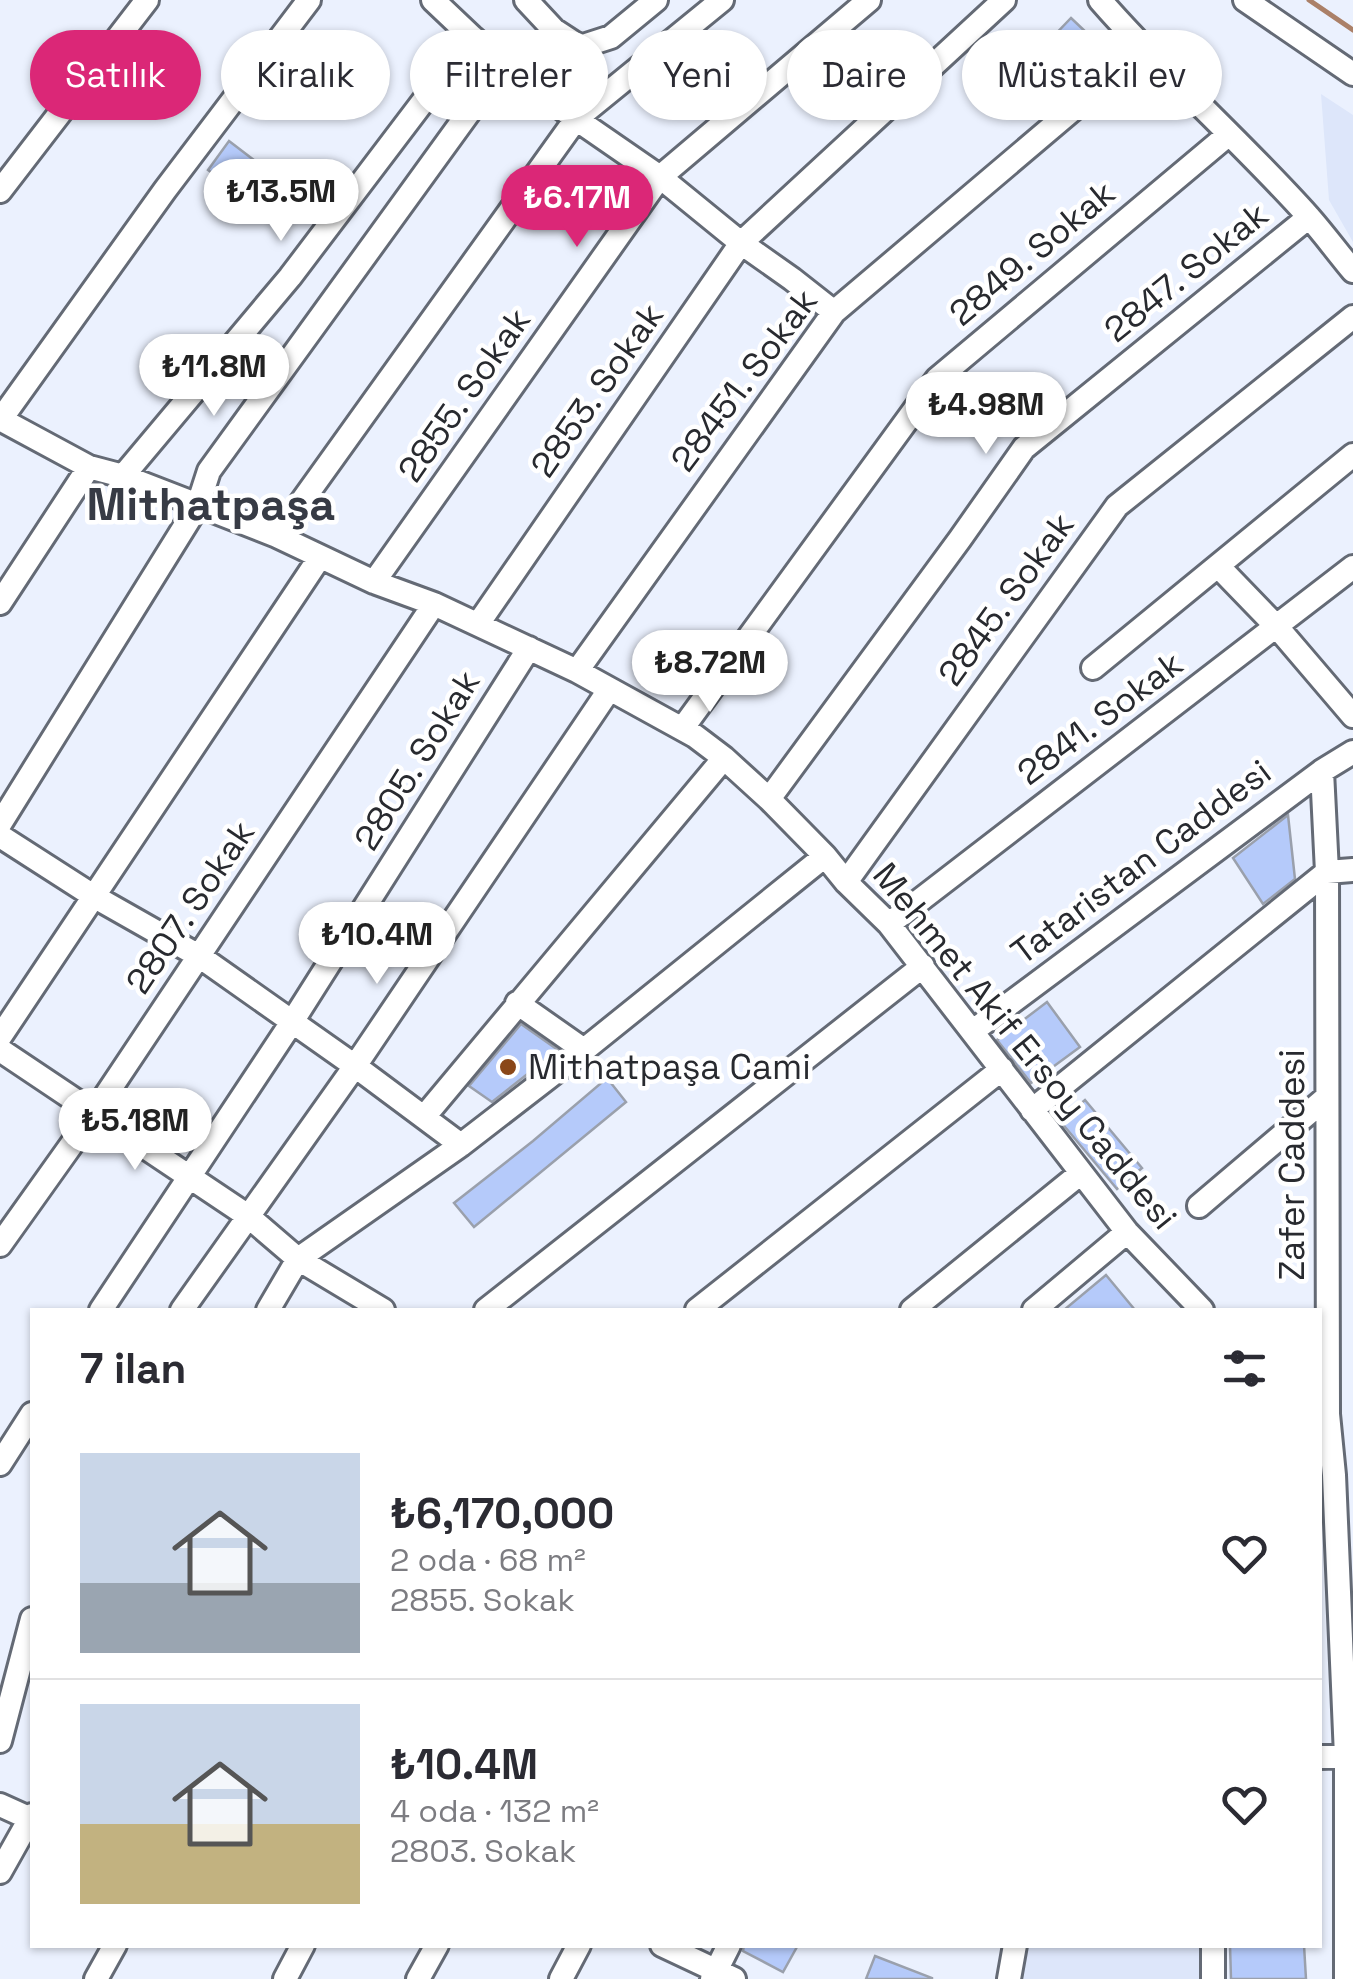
<!DOCTYPE html>
<html lang="tr">
<head>
<meta charset="utf-8">
<style>
  :root { --surface:#fff; --page:#f7f7f7; --text:#2b2b33; --muted:#7c7c81; --line:#e1e1e2; --accent:#db2777 }
  body { margin:0; font-family:"Space Grotesk",sans-serif; background:var(--page); color:var(--text); height:100vh; display:flex; flex-direction:column; font-size:38px; white-space:nowrap }
  * { box-sizing:border-box; margin:0 }
  p { font-size:32px; color:var(--muted) }
  .icon { flex:none; width:55px; height:55px; fill:none; stroke:currentColor; stroke-width:2; stroke-linecap:round; stroke-linejoin:round }
  .map { position:relative; flex:1; overflow:hidden }
  .sheet { position:absolute; left:30px; top:1308px; width:1292px; height:640px; display:flex; flex-direction:column; background:var(--surface); border-radius:0px; box-shadow:0 2px 8px #0004 }
  .sheet>* { flex:none }
  .top-card { position:absolute; left:30px; top:30px; width:1295px; height:90px; display:flex; gap:20px }
  .price { position:absolute; translate:-50% -85px; padding:0 22px; border-radius:35px; background:#fff; color:#222; font-size:32px; line-height:65px; filter:drop-shadow(0 2px 5px #0008) }
  .price::after { content:''; position:absolute; left:50%; top:60px; width:30px; height:22px; margin-left:-15px; background:inherit; clip-path:polygon(0 0,100% 0,50% 100%) }
  .price.current { background:var(--accent); color:#fff }
  ul { padding:0; list-style:none }
  li { display:flex; align-items:center; gap:30px; height:250px; padding:0 50px }
  li+li { border-top:2px solid var(--line) }
  li span { display:grid; place-items:center; flex:none; width:280px; height:200px; border-radius:0px; color:#555 }
  li>.icon { margin-inline-start:auto }
  span .icon { width:120px; height:120px; fill:#fffc; stroke-width:1 }
  li b { font-size:42px }
  h2 { display:flex; justify-content:space-between; align-items:center; height:120px; padding:0 50px; font-size:42px }
  .chip { padding:0 35px; border-radius:45px; background:var(--surface); box-shadow:0 2px 8px #0004; font-size:35px; line-height:90px }
  .chip.current { background:var(--accent); color:#fff }
  .map>svg:first-child { display:block }
  .built { fill:#dde6fa }
  .lines { fill:none; stroke-linecap:round; stroke-linejoin:round }
  .stream { stroke:#ab8068; stroke-width:5 }
  .building { fill:#b5cafa; stroke:#9aa0ac; stroke-width:2.5 }
  .minor-casing { stroke:#646a75; stroke-width:28 }
  .minor { stroke:#fff; stroke-width:22 }
  .poi-dot { fill:#8a4719; stroke:#fff; stroke-width:4 }
  .labels { text-anchor:middle; dominant-baseline:central; stroke-width:9; stroke-linejoin:round; paint-order:stroke }
  .street-label { font-size:35px; fill:#282a2f; stroke:#fff }
  .poi-label { font-size:35px; fill:#282a2f; stroke:#fff; text-anchor:start }
  .district-label { font-size:45px; font-weight:bold; fill:#373b45; stroke:#fff }
</style>
</head>
<body>
<div class="map">
<svg width="1353" height="1979" viewBox="0 0 1353 1979">
  <rect width="100%" height="100%" fill="#ebf1fe"/>
  <path class="built" d="M1321,94L1353,115V242L1329,200Z
    M1028,1945H1204V1979H1021Z"/>
  <g class="lines">
    <path class="stream" d="M1309,0L1353,30"/>
  </g>
  <path class="building" d="M1071,18L1106,51L1083,75L1048,42Z
    M1029,63L1064,96L1039,118L1006,87Z
    M229,141L267,170L246,198L208,170Z
    M1288,815L1295,879L1263,904L1233,858Z
    M1047,1002L1080,1047L1031,1083L997,1040Z
    M521,1024L558,1050L492,1102L469,1086Z
    M607,1078L626,1102L474,1227L454,1203L533,1141Z
    M1085,1100L1142,1168L1117,1189L1060,1121Z
    M1106,1275L1135,1310H1064Z
    M744,1945H798L783,1972L743,1951Z
    M1230,1945H1304L1306,1979H1231Z
    M875,1956L932,1978V1979H866Z"/>
  <g class="lines">
    <g class="minor-casing">
      <path id="minor" d="M433,0L472,37L516,74L576,119L660,177L741,243L792,279L834,312
        M526,0L554,30L580,47L611,37L656,0
        M1100,0C1166,76 1242,142 1309,217C1324,234 1338,253 1353,271
        M1245,0L1353,74
        M0,191L147,0
        M0,419L89,467L123,476L198,505L277,536L374,582L434,604L577,671L695,736L724,758L769,799L825,856L846,882L889,924L1127,1232L1202,1310
        M1,419L165,190L309,0
        M123,476L290,277L472,37
        M277,536L576,119L722,0
        M1218,566L1277,627L1353,716
        M374,582L660,177L869,0
        M0,603L89,467
        M478,624L741,243L1004,0
        M1093,668L1353,455
        M577,671L834,312L1143,50
        M682,729L937,379L1229,134
        M1322,771L1327,872L1328,1414L1334,1475L1346,1756V1979
        M769,799L960,539L1024,448L1309,217
        M0,824L198,505L209,471L504,64
        M0,836L95,897L199,956L355,1066L461,1145
        M846,882L1117,506L1353,317
        M889,924L1353,567
        M517,1003L584,1050
        M973,1031L1322,771L1353,752
        M0,1037L320,557
        M0,1050L248,1216L298,1259L383,1310
        M1032,1110L1327,872L1353,870
        M424,1117L724,758
        M1199,1206L1326,1098
        M0,1245L94,1113L434,604
        M101,1310L292,1022L529,648
        M182,1310L355,1066L609,690
        M268,1310L298,1259L461,1145L584,1050L825,856
        M486,1310L923,966
        M697,1310L1002,1069
        M912,1310L1081,1173
        M1034,1310L1127,1232
        M0,1464L32,1414
        M0,1741L32,1619
        M1320,1757L1353,1756
        M0,1805L31,1819
        M0,1872L32,1815
        M662,1945L734,1979
        M96,1979L115,1945
        M285,1979L303,1945
        M418,1979L437,1945
        M561,1979L579,1945
        M712,1979L729,1945
        M1009,1979L1015,1945
        M1213,1979V1945"/>
    </g>
    <use href="#minor" class="minor"/>
  </g>
  <circle class="poi-dot" cx="508" cy="1067" r="10"/>
  <g class="labels">
    <g class="street-label">
      <text transform="translate(1032 253) rotate(-40)">2849. Sokak</text>
      <text transform="translate(1186 272) rotate(-39)">2847. Sokak</text>
      <text transform="translate(744 380) rotate(-53)">28451. Sokak</text>
      <text transform="translate(597 390) rotate(-55)">2853. Sokak</text>
      <text transform="translate(464 395) rotate(-55)">2855. Sokak</text>
      <text transform="translate(1006 599) rotate(-54)">2845. Sokak</text>
      <text transform="translate(1100 718) rotate(-37)">2841. Sokak</text>
      <text transform="translate(417 760) rotate(-58)">2805. Sokak</text>
      <text transform="translate(1141 862) rotate(-37)">Tataristan Caddesi</text>
      <text transform="translate(190 907) rotate(-56)">2807. Sokak</text>
      <text transform="translate(1025 1046) rotate(51)">Mehmet Akif Ersoy Caddesi</text>
      <text transform="translate(1292 1165) rotate(-90)">Zafer Caddesi</text>
    </g>
    <g class="poi-label">
      <text x="528" y="1067">Mithatpaşa Cami</text>
    </g>
    <g class="district-label">
      <text x="211" y="504">Mithatpaşa</text>
    </g>
  </g>
</svg>
<b class="price" style="left:281px;top:244px">₺13.5M</b>
<b class="price current" style="left:577px;top:250px">₺6.17M</b>
<b class="price" style="left:214px;top:419px">₺11.8M</b>
<b class="price" style="left:986px;top:457px">₺4.98M</b>
<b class="price" style="left:710px;top:715px">₺8.72M</b>
<b class="price" style="left:377px;top:987px">₺10.4M</b>
<b class="price" style="left:135px;top:1173px">₺5.18M</b>
<div class="top-card">
<a class="chip current">Satılık</a>
<a class="chip">Kiralık</a>
<a class="chip">Filtreler</a>
<a class="chip">Yeni</a>
<a class="chip">Daire</a>
<a class="chip">Müstakil ev</a>
</div>
<section class="sheet">
<h2>7 ilan<svg class="icon" aria-label="filters" viewBox="0 0 24 24"><path d="M4 7h16M4 17h16"/><circle cx="9" cy="7" r="2"/><circle cx="15" cy="17" r="2"/></svg></h2>
<ul>
<li><span style="background:linear-gradient(#c9d6e8 65%,#9aa5b1 0)"><svg class="icon" aria-label="home" viewBox="0 0 24 24"><path d="M3 11l9-7 9 7M6 9v11h12V9"/></svg></span><div><b>₺6,170,000</b><p>2 oda · 68 m²</p><p>2855. Sokak</p></div><svg class="icon" aria-label="heart" viewBox="0 0 24 24"><path d="M12 20l-8-8c-3-5 5-10 8-4 3-6 11-1 8 4z"/></svg></li>
<li><span style="background:linear-gradient(#c9d6e8 60%,#c2b280 0)"><svg class="icon" aria-label="home" viewBox="0 0 24 24"><path d="M3 11l9-7 9 7M6 9v11h12V9"/></svg></span><div><b>₺10.4M</b><p>4 oda · 132 m²</p><p>2803. Sokak</p></div><svg class="icon" aria-label="heart" viewBox="0 0 24 24"><path d="M12 20l-8-8c-3-5 5-10 8-4 3-6 11-1 8 4z"/></svg></li>
</ul>
</section>
</div>
</body>
</html>
